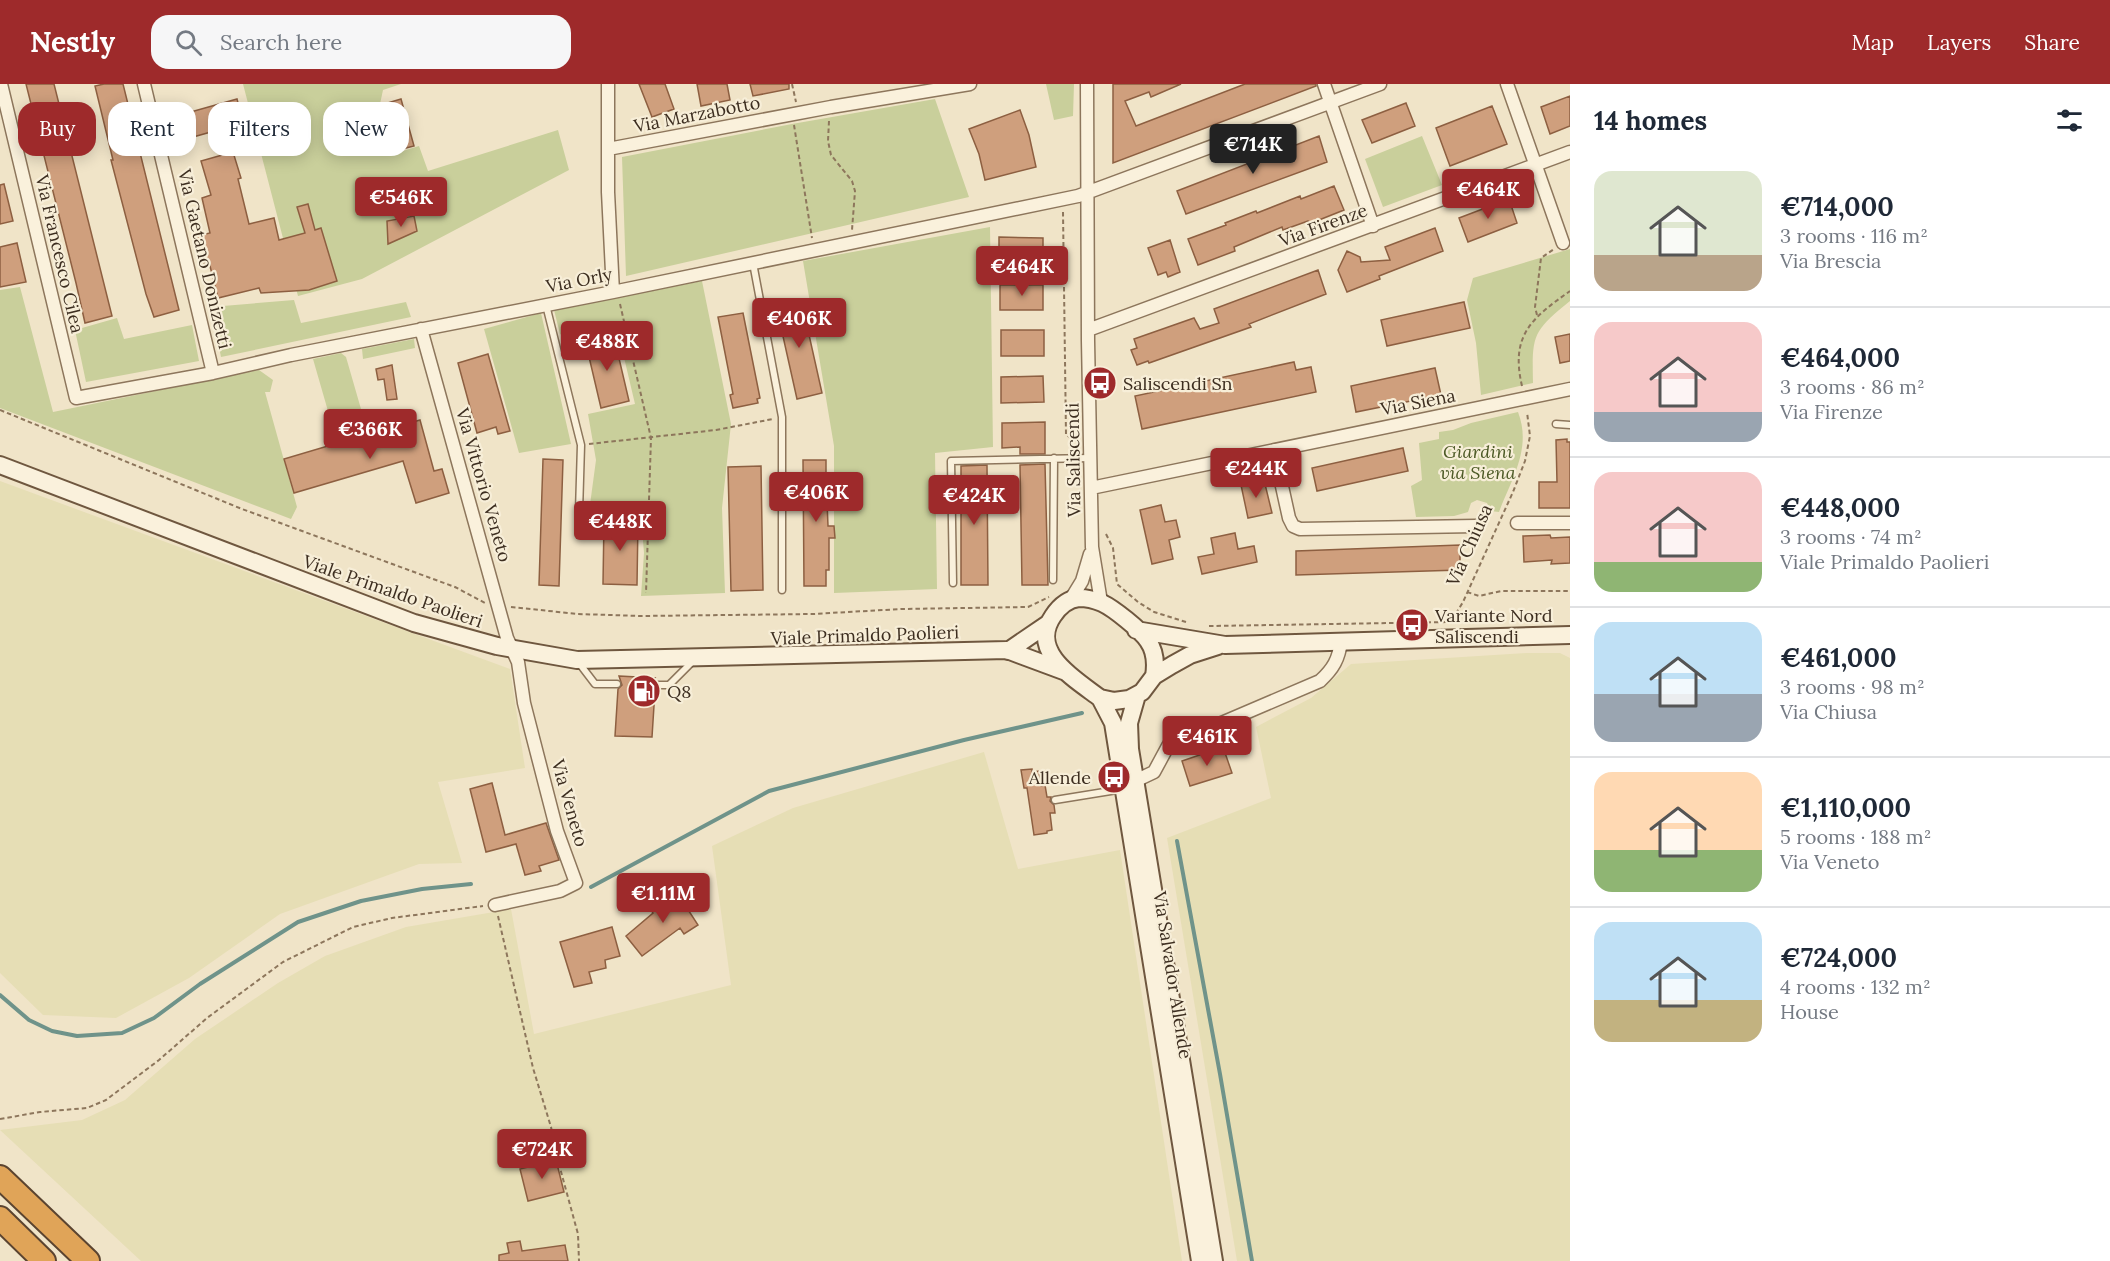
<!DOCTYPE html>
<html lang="en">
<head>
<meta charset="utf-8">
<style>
  :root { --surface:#fff; --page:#f6f6f7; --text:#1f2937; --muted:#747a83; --line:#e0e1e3; --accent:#9e2a2b }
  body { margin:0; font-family:Lora,serif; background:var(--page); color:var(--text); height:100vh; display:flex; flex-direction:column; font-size:22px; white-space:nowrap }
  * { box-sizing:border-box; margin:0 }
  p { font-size:20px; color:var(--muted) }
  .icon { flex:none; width:33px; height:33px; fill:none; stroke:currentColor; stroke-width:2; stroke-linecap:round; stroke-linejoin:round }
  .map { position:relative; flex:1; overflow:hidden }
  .side { display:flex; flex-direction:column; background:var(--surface); width:540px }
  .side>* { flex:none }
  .hud { position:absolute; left:18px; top:18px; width:570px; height:54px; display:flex; gap:12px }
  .price { position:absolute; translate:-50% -51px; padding:0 14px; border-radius:6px; background:var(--accent); color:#fff; font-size:20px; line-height:39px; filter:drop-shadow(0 2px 3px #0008) }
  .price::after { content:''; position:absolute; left:50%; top:36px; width:18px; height:14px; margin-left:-9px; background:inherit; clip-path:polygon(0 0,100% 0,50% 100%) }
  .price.selected { background:#222; color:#fff }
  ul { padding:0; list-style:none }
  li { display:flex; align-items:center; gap:18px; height:150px; padding:0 24px }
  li+li { border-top:2px solid var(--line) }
  li span { display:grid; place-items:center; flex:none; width:168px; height:120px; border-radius:18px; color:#555 }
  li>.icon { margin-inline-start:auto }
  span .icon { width:72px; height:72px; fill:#fffc; stroke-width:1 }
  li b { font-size:26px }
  h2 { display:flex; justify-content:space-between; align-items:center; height:72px; padding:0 24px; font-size:26px }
  .pill { padding:0 21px; border-radius:18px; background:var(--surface); box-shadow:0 3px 15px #0003; font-size:21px; line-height:54px }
  .pill.selected { background:var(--accent); color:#fff }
  header { display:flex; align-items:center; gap:36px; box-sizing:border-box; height:84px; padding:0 30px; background:var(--accent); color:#fff }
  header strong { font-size:28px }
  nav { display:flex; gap:33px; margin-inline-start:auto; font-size:21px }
  .search { width:420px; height:54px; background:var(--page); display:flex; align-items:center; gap:15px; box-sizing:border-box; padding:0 21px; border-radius:18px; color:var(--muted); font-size:22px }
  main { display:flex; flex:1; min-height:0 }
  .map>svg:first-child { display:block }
  .farmland { fill:#e6deb5 }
  .green { fill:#c9cf9b }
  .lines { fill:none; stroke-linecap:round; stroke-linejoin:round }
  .stream { stroke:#6f938a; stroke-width:4 }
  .building { fill:#cf9f7d; stroke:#8d5f41; stroke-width:1.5 }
  .service-casing { stroke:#8d765c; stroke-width:9 }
  .minor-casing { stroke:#8d765c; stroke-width:15 }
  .secondary-casing { stroke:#6f573f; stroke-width:20 }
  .motorway-casing { stroke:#5b4430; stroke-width:26 }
  .path { stroke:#8d765c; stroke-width:2; stroke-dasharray:4.5 3; stroke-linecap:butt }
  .service { stroke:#faf1dc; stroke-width:6 }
  .minor { stroke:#faf1dc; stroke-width:12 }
  .secondary { stroke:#faf1dc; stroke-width:16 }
  .motorway { stroke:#e0a458; stroke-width:22 }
  .labels { text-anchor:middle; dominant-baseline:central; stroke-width:4.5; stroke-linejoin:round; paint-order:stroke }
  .street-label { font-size:18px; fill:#3d2e20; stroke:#f7eed8 }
  .poi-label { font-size:18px; fill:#3d2e20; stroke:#f7eed8; text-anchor:start }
  .park-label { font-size:18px; font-style:italic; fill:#4d5a26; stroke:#f7eed8 }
</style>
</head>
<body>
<header>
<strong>Nestly</strong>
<div class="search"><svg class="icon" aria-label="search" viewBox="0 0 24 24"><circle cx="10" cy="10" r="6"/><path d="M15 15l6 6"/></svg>Search here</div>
<nav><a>Map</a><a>Layers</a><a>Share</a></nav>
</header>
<main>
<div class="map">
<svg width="1570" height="1177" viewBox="0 0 1570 1177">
  <rect width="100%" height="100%" fill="#f0e4c8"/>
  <path class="farmland" d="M0,397L510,585L525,684L438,698L462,779L419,780L280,830L189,894L116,934L43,931L0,889Z
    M1526,569H1560L1570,574V1177H1237L1167,754L1271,714L1256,643L1311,614L1351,580Z
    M984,668L1018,785L1120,766L1182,1177H141L0,1046L82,1036L125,1016L195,955L278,899L325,872L406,843L511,825L534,950L731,901L712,762L793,724Z"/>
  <path class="green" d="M243,0H401L383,6L380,20L393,70L419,62L428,87L558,46L569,86L362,195L298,212Z
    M1046,0H1074L1073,32L1054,36Z
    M935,15L969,113L626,192L622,73L792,40Z
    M1422,52L1442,101L1383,123L1365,75Z
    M990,143L993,363L935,369L937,505L834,509V362L803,177Z
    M1570,165V217C1532,248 1532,251 1533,299L1481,311L1476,259L1467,216L1473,194Z
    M702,197L731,340L722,424L725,509L641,512L644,469L641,432L599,433L589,428L596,376L588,330L635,320L618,248L573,258L560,250L554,226Z
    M20,203L53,328L259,286L273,296L270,308H265L297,423L291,435L0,324V206Z
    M294,216L301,239L406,218L411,233L221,273L211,223Z
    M541,229L571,360L519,369L484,245Z
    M117,234L124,255L192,241L199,277L86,298L75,246Z
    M414,255L415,264L363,275L362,265Z
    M341,269L346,273L361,325L330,334L313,275Z
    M1518,328C1532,364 1512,394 1499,428L1490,427L1487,419L1477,416L1471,419L1468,428L1454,432L1416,433L1411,402L1422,396L1419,359L1439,355V348L1453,346L1471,339Z"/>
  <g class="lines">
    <path class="stream" d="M1177,757L1220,990L1252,1177
      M591,803L769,707L964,656L1082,629
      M0,911L29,936L52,947L77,952L122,949L154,934L200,900L298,838L361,817L422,805L471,800"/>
  </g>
  <path class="building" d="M26,0H54L112,232L85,239L76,199Z
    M104,0H123L179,226L154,233L146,210L111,76H113L95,2Z
    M639,0H665L674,25L652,33Z
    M697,0H727L730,16L701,22Z
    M750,0H789V5L753,12Z
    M1113,0H1181L1151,13L1149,8L1125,17L1136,42L1245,0H1316V2L1113,79Z
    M1570,12V42L1550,50L1541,23Z
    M237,15L243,39L193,53L187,29Z
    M401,15L414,62L394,67L381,21Z
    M1406,19L1415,42L1372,59L1362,36Z
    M1492,22L1507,60L1450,82L1436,44Z
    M1020,26L1029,51L1036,83L985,96L979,70L969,45Z
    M1319,52L1327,78L1186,130L1177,107Z
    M233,68L241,94L238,95L249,140L274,134L279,156L305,149L297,123L308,120L315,146L321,144L337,197L309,206L261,209L259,204L218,214L209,178L204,179L197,152L210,149L202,114L211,111L201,77Z
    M4,100L13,137L0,140V101Z
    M1334,102L1344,126L1309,140L1308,137L1283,146L1282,143L1234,163L1235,167L1198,181L1188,155L1226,141L1225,139L1256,127L1257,129L1300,112L1301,115Z
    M1509,115L1517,139L1468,158L1459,134Z
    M414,132L417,147L388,160L387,137Z
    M1435,144L1443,167L1379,192L1380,195L1347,208L1338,186L1347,167L1360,173L1361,178L1390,176L1385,163Z
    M999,153L1043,154V178H999Z
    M1170,156L1180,188L1168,193L1166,188L1158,191L1148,164Z
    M17,159L26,198L0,203V163Z
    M1318,186L1326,210L1249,240L1251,243L1149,279L1148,277L1137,281L1131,266L1137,264L1134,255L1194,234L1200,245L1219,239L1214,225Z
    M1000,201H1043V226H1000Z
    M801,215L822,309L797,315L776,221Z
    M1464,218L1470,244L1387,262L1381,236Z
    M743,229L760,314L757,315L758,319L733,324L730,311L733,310L718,233Z
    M1001,246H1044V272H1001Z
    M1570,250V277L1560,279L1555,253Z
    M614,253L629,317L601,324L586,260Z
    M488,270L510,347L498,350L496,343L477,349L458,279Z
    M1294,278L1296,286L1311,283L1316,308L1142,345L1135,312Z
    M392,281L397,315L387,316L384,295L378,296L376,285Z
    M1435,284L1441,311L1356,328L1351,302Z
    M1043,292L1044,318L1001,319V293Z
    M420,336L434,387L442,385L449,409L416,419L403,377L294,409L284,375L338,359L335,348L365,339L368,351Z
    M1045,338V370H1020V363L1002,364V339Z
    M1567,355V358H1570V424H1539V398H1557L1556,356Z
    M1403,364L1408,387L1317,407L1312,384Z
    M543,375L563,376L559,502L539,501Z
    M803,376H826V406H835V417H827L828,442H834L835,454H829V486H826V502H804Z
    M1045,380L1048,501H1022L1020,381Z
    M987,381L988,501H961V382Z
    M761,382L763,506L731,507L728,383Z
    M1264,396L1272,429L1248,434L1241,401Z
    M1161,421L1165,438L1176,436L1180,453L1169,456L1173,475L1152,480L1140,426Z
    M604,436L638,437L637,501L603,500Z
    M1235,449L1238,465L1254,462L1257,478L1202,490L1198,473L1214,470L1211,454Z
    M1550,451L1551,454L1570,453V479L1551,480L1552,476L1524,478L1523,452Z
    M1460,461V486L1296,491V467Z
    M619,592L655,594L651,600L655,606L652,653L615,652L618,605L622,601Z
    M1223,663L1232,689L1190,702L1182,677Z
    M1032,685V688L1039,687L1041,702L1045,701L1047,713H1051L1050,717L1054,721L1055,729H1050L1052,746L1047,747V749L1034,751L1027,704H1024L1021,686Z
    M492,699L505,751L546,739L559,776L539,782L541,787L525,791L516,760L486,768L470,705Z
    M681,807L689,819L685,821L698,841L684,850L680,844L642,872L626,852L653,829L651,826Z
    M612,843L620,872L605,876L606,884L589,888L592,899L574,903L560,858Z
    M556,1076L564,1108L528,1117L520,1085Z
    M520,1157L522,1167L565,1161L568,1177H499V1171L509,1169L507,1159Z"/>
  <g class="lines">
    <g class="service-casing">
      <path id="service" d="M753,179L782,333V506
        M546,221L581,361L579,428
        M1556,340L1570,341
        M1053,496L1054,374
        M953,499L951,377L1090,374
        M579,579L595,600H617
        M656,601H669L693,577
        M1055,716L1123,705"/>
    </g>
    <g class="minor-casing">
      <path id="minor" d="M1,0L76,314L213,289L291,271L613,208L1078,112L1380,0
        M144,0L213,289
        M608,0V108L613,208
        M1087,0L1088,257L1092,463L1101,518
        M1324,0L1373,142
        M1507,0L1563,159
        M608,65L831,23L970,0
        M421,245L507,554L518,578L524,619L557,747L576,799L560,807L495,821
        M1088,246L1570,68
        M1274,366L1289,434L1293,442L1300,445L1476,442
        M1091,404L1570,305
        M1517,439H1570
        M1071,515L1082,497L1090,470
        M1135,697L1154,688L1168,662L1320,597C1333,585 1339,575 1341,557"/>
    </g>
    <g class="secondary-casing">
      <path id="secondary" d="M0,381L414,539L497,562L577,576L1007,566L1066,588
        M1136,546L1225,561L1570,551
        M1008,567L1049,539
        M1154,592C1156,580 1155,567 1148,557C1141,546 1113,524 1102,519C1095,516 1087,514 1079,514C1068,515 1059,523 1053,532C1028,568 1076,596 1100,614L1114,617L1129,615L1142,608L1154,592L1172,581L1190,571L1218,562
        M1137,611L1129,639L1130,665L1214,1177
        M1100,614L1113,639L1200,1177"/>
    </g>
    <g class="motorway-casing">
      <path id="motorway" d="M0,1093L88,1177
        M0,1134L44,1177"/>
    </g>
    <path class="path" d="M792,0L796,18
      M829,37L828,57L831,71L852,97L855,107L852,146
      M794,41L812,154
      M1063,128L1066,351L1078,358
      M620,220L651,354L646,509
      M1537,231L1535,223L1541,174L1554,165
      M1522,302C1510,251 1532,234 1570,207
      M0,326L242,425L455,503L485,519
      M589,360L716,346L773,335
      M1106,450L1113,464L1117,500L1138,518L1154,528L1186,538
      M1467,508L1479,512L1501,507H1570
      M511,523L578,530L641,532L813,530L902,525L1028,523L1049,513
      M1452,536L1463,518L1513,408L1525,377L1530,352L1527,328
      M1209,542L1451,538
      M498,832L533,984L551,1043L557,1073L578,1150L579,1177
      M0,1035L40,1028L87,1024L106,1016L159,976L207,934L283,878L353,843L392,834L483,822"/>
    <use href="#service" class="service"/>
    <use href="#minor" class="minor"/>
    <use href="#secondary" class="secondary"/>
    <use href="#motorway" class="motorway"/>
  </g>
  <defs>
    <g id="bus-disc" transform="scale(1.725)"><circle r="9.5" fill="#9e2a2b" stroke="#f7eed8"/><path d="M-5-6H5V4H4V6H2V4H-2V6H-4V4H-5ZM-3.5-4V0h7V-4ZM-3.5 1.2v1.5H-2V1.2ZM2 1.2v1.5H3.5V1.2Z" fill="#fff"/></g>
    <g id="fuel-disc" transform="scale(1.725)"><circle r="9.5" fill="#9e2a2b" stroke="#f7eed8"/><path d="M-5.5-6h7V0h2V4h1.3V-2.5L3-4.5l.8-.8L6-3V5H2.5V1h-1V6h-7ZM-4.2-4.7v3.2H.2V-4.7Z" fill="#fff"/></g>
  </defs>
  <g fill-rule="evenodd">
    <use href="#bus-disc" x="1100" y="299"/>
    <use href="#bus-disc" x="1412" y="541"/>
    <use href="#fuel-disc" x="644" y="607"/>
    <use href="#bus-disc" x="1114" y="693"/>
  </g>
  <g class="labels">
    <g class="street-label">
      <text transform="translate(697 30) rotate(-11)">Via Marzabotto</text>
      <text transform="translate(1323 141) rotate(-20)">Via Firenze</text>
      <text transform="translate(60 170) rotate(77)">Via Francesco Cilea</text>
      <text transform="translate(205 175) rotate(77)">Via Gaetano Donizetti</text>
      <text transform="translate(579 196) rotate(-11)">Via Orly</text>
      <text transform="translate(1418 318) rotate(-11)">Via Siena</text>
      <text transform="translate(1073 376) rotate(-91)">Via Saliscendi</text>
      <text transform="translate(484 401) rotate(74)">Via Vittorio Veneto</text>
      <text transform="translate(1469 461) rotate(-66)">Via Chiusa</text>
      <text transform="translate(393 507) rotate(19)">Viale Primaldo Paolieri</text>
      <text transform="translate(865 551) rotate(-2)">Viale Primaldo Paolieri</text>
      <text transform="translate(570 719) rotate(74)">Via Veneto</text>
      <text transform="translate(1173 891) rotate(81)">Via Salvador Allende</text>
    </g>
    <g class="poi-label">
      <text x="1123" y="299">Saliscendi Sn</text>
      <text x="1435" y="531">Variante Nord<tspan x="1435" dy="21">Saliscendi</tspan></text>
      <text x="667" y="607">Q8</text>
      <text x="1091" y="693" text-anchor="end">Allende</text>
    </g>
    <g class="park-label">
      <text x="1478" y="367">Giardini<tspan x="1478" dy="21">via Siena</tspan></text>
    </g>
  </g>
</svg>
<b class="price selected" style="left:1253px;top:91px">€714K</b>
<b class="price" style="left:1488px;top:136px">€464K</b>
<b class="price" style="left:401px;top:144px">€546K</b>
<b class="price" style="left:1022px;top:213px">€464K</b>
<b class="price" style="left:799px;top:265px">€406K</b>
<b class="price" style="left:607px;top:288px">€488K</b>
<b class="price" style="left:370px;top:376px">€366K</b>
<b class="price" style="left:1256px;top:415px">€244K</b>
<b class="price" style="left:816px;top:439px">€406K</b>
<b class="price" style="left:974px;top:442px">€424K</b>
<b class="price" style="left:620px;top:468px">€448K</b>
<b class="price" style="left:1207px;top:683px">€461K</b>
<b class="price" style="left:663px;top:840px">€1.11M</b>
<b class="price" style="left:542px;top:1096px">€724K</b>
<div class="hud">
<a class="pill selected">Buy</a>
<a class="pill">Rent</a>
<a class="pill">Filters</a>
<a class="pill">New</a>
</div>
</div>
<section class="side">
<h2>14 homes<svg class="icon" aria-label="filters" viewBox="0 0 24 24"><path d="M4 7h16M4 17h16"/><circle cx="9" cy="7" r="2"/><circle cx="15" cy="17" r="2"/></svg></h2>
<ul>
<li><span style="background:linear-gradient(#dfe7d0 70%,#b9a48a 0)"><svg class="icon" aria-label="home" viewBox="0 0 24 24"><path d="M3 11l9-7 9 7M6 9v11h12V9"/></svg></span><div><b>€714,000</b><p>3 rooms · 116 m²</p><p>Via Brescia</p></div></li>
<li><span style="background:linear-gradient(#f6c9c9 75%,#9aa5b1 0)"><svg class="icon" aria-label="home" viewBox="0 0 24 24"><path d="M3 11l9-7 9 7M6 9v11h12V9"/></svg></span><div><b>€464,000</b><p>3 rooms · 86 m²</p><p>Via Firenze</p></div></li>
<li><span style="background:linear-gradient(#f6c9c9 75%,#8fb573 0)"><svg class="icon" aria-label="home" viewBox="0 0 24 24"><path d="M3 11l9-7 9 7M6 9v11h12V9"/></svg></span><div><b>€448,000</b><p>3 rooms · 74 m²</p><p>Viale Primaldo Paolieri</p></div></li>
<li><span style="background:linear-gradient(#bfe0f5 60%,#9aa5b1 0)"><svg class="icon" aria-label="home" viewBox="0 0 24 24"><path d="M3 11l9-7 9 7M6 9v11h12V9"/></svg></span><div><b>€461,000</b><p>3 rooms · 98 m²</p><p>Via Chiusa</p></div></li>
<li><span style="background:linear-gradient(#ffd9b3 65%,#8fb573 0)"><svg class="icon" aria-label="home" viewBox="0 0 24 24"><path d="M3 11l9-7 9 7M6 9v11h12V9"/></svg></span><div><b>€1,110,000</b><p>5 rooms · 188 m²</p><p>Via Veneto</p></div></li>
<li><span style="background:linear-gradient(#bfe0f5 65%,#c2b280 0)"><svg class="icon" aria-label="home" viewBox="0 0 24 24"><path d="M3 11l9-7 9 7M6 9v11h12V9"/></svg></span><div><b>€724,000</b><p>4 rooms · 132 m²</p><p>House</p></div></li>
</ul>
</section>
</main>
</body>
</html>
